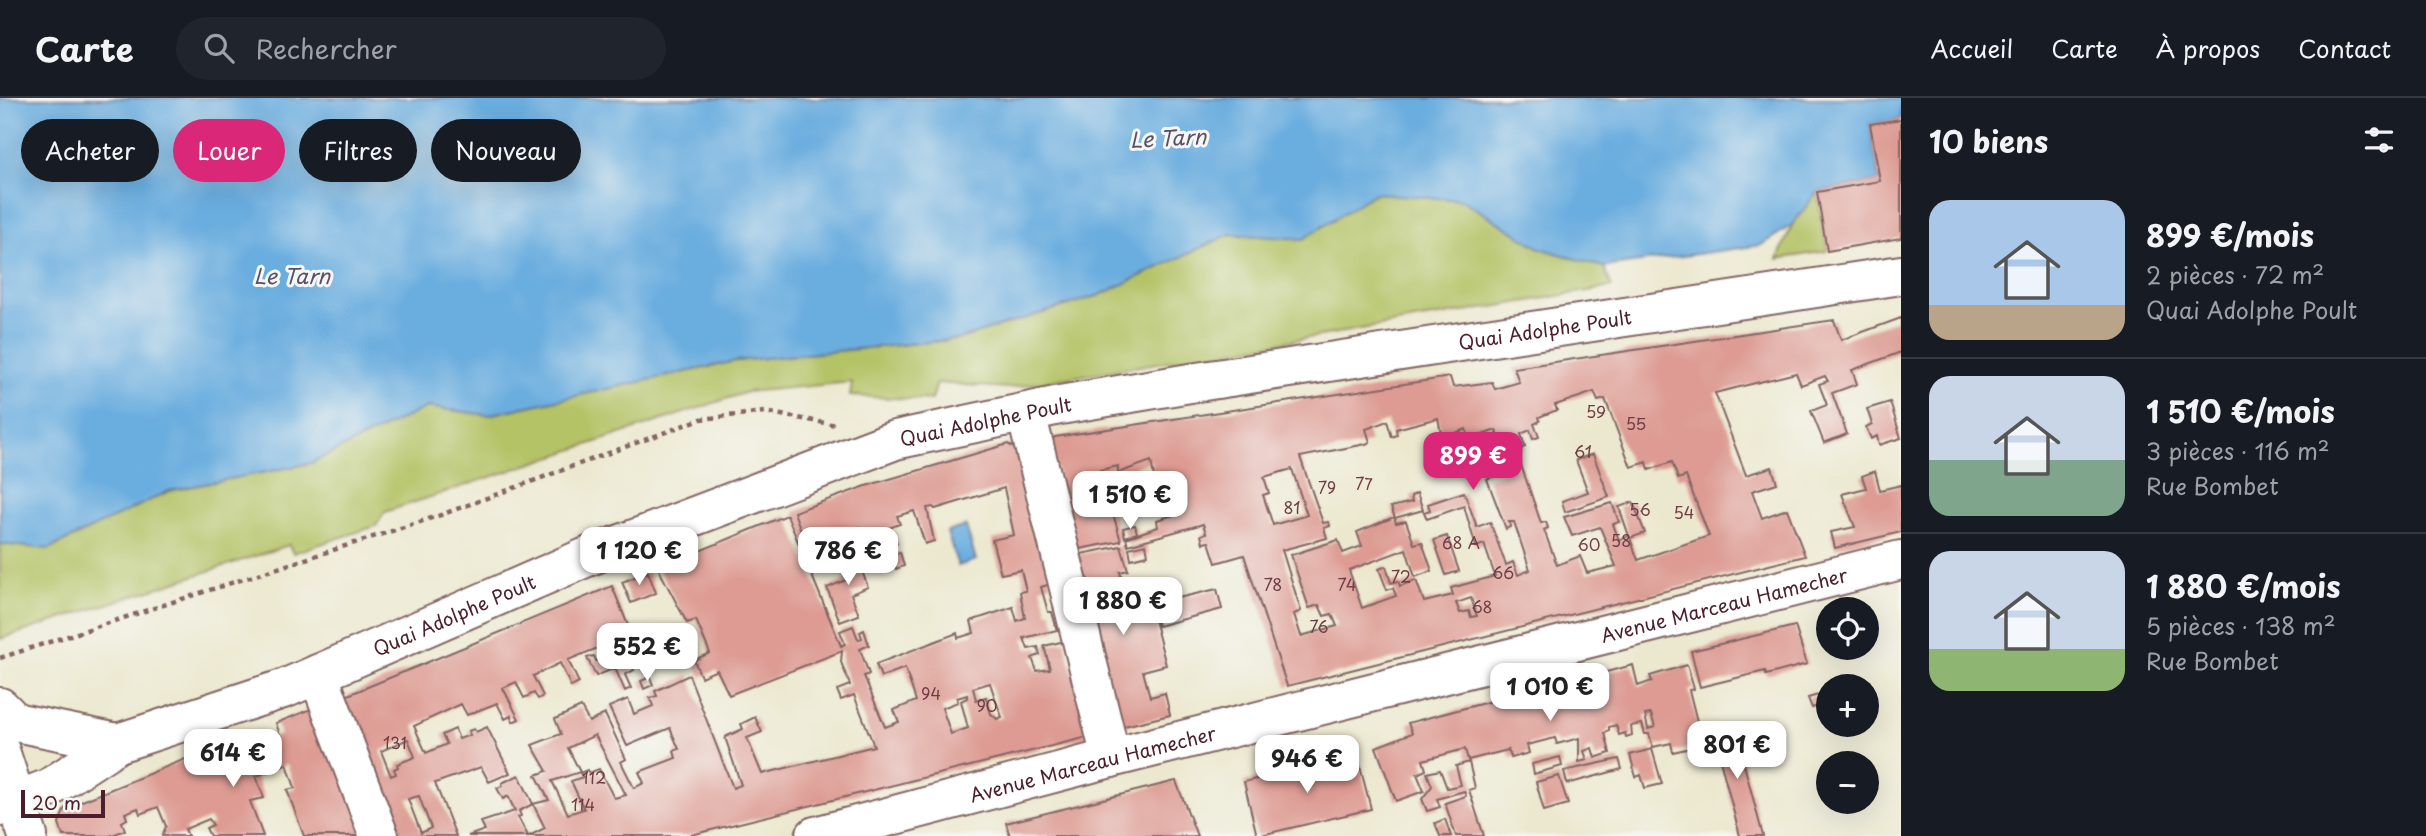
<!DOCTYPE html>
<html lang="fr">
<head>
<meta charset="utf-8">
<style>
  :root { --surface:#171b24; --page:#20242c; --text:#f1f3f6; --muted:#9ea1a6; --line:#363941; --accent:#db2777 }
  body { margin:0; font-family:"Playpen Sans",sans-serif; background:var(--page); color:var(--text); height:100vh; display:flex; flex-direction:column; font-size:26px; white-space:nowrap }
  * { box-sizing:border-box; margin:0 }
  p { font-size:23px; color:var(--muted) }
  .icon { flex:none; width:38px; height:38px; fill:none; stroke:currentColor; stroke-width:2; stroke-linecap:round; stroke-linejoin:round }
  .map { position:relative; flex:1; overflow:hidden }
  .side { display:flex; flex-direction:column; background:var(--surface); width:525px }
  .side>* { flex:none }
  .guide { position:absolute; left:21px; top:21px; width:665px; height:63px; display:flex; gap:14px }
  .fabs { position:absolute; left:1816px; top:499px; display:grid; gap:14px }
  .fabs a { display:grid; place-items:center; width:63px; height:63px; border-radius:50%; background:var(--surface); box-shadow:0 7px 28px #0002; font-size:35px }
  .scale { position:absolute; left:21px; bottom:18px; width:84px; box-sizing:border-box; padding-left:7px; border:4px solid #4a1f2b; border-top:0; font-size:19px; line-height:24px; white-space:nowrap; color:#4a1f2b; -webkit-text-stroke:5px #f6f6f2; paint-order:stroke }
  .price { position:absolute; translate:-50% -60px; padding:0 16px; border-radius:14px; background:#fff; color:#222; font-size:23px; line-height:46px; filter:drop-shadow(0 2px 4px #0008) }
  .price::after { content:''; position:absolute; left:50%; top:42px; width:21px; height:16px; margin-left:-10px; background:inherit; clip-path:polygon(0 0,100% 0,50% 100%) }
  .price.active { background:var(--accent); color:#fff }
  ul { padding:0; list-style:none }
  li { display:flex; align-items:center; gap:21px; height:175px; padding:0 28px }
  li+li { border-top:2px solid var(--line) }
  li span { display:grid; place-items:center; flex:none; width:196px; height:140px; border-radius:21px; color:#555 }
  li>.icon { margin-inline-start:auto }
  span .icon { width:84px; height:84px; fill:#fffc; stroke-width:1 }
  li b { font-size:30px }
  h2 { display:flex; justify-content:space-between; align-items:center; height:84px; padding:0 28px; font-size:30px }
  .tag { padding:0 24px; border-radius:32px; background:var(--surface); box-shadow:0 7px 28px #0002; font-size:24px; line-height:63px }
  .tag.active { background:var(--accent); color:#fff }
  header { display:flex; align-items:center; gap:42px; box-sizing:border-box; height:98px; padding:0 35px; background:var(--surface); border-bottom:2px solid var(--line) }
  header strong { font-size:33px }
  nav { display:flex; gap:38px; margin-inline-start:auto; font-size:24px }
  .search { width:490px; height:63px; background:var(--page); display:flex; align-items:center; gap:18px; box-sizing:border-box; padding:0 24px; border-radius:38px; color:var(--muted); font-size:26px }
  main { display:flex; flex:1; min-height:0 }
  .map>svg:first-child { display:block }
  .green { fill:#b4c366; stroke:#7f7148; stroke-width:2 }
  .water { fill:#6baddf; stroke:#5a6685; stroke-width:2 }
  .building { fill:#dd9b93; fill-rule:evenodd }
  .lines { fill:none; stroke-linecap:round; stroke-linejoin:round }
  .minor-casing { stroke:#836564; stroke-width:42 }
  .major-casing { stroke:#836564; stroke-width:42 }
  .path { stroke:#836564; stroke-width:4.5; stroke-dasharray:5 5; stroke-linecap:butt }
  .minor { stroke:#fff; stroke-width:38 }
  .major { stroke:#fff; stroke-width:38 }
  .labels { text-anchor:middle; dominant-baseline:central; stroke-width:6; stroke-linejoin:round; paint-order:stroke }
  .number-label { font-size:16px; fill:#6f3e45 }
  .street-label { font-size:19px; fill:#4a1f2b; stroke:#f6f6f2 }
  .water-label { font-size:21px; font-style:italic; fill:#56516a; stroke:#f6f6f2 }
</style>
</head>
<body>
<header>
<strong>Carte</strong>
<div class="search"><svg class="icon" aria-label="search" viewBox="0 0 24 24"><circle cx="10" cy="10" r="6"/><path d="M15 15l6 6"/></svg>Rechercher</div>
<nav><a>Accueil</a><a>Carte</a><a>À propos</a><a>Contact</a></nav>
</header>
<main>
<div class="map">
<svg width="1901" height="738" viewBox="0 0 1901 738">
  <rect width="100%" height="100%" fill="#f6f6f2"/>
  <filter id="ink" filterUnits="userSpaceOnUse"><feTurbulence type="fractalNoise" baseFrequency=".0143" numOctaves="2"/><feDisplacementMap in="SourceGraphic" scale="14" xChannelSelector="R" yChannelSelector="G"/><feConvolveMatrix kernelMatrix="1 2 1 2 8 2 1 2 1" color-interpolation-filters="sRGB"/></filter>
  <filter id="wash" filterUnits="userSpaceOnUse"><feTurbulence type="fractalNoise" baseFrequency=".00686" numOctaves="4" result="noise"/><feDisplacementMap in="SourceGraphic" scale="28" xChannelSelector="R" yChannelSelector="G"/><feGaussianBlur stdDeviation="1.57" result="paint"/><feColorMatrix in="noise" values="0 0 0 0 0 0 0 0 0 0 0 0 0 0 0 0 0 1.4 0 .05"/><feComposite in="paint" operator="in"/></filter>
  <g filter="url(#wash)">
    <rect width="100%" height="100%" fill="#ece8cf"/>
    <path class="green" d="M1817,94L1827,153L1778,161L1792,127Z
      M1375,95L1462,102L1540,150L1604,169L1612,189L1008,290L937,285L932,302L850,298L852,284L747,294L385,414L376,428L293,455L289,447L0,541V446L49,451L169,393L311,365L427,309L488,317L736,263L959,241L1100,197L1230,136L1303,141Z"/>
    <path class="water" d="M0,0H1901V21L1870,26L1880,83L1817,94L1792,127L1761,147L1604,169L1540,150L1462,102L1375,95L1303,141L1230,136L1100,197L959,241L736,263L488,317L427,309L311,365L169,393L49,451L0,446Z
      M966,428L976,462L958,468L947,434Z"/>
    <g id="blocks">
      <path class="building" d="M1901,21V140L1827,153L1817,94L1880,83L1870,26Z
        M1901,220V254L1852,272L1857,286L1832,295L1847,336L1824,345L1816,325L1811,313L1827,307L1819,286L1828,283L1825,278L1801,287L1796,275L1715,295L1746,377L1772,369L1775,379L1777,385L1752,393L1762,420L1787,411L1805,458L1287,588L1244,457L1216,465L1209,444L1203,445L1201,437L1206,435L1203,426L1128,447L1126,440L1158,429L1157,422L1180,415L1176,398L1141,409L1142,414L1136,416L1133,406L1125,408L1122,397L1131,395L1129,386L1154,379L1151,363L1118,375V368L1100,372L1121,443L1074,452L1051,344L1055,339L1450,279L1453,289L1492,284L1495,291L1519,284L1514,270L1834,222L1841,242ZM1594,294L1598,303L1605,301L1631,369L1647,364L1649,372L1672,364L1678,381L1686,378L1709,438L1638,462L1630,440L1645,435L1633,404L1619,409L1629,438L1619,442L1613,426L1619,424L1612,405L1564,419L1572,438L1600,429L1616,468L1587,475L1580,458L1557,467L1544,432L1548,430L1546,424L1541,425L1540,422L1521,367L1487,381L1506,431L1511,428L1509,424H1514L1530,472L1518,477L1513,464L1506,467L1490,424L1477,429L1464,394L1428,406L1430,412L1424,414L1427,421L1464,408L1476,449L1484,446L1495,478L1451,490L1453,497L1424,504L1416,482L1400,488L1398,483L1391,485L1386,468L1379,471L1387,492L1393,490L1396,498L1362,510L1349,472L1406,451L1415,479L1432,473L1422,444L1414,446L1406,423L1396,425L1394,419L1357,434L1362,448L1343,455L1338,442L1291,457L1309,510L1319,507L1324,518L1332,516L1337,528L1301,538L1294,516L1301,513L1282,452L1327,440L1324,430L1330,428L1329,424L1323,425L1300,359L1366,346L1370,344L1366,331L1387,323L1392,339L1397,337L1396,331L1438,320L1442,340L1466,331L1481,375L1487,373L1486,369L1490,368L1493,367L1495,372L1507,368L1505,362L1517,358L1516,353L1525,349L1521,336L1530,332L1533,341L1539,339L1534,326L1540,323L1539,319L1557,312L1555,307ZM1496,332L1504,355L1487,361L1479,338ZM1292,371L1307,417L1273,427L1263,397L1269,395L1264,379ZM1471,500L1477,518L1471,519L1469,513L1460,515L1456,505Z
        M1890,304L1901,340L1879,347L1877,338L1871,341L1866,329L1872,326L1867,311Z
        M1008,346L1018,353L1051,486L1041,489L1048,514H1052L1057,532L1024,540L1028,551L1038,549L1040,557L1032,560L1037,573L1050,571L1044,548L1065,543L1088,639L687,738H529L545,730L533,706L549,702L536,677L547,673L532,647L561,636L555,621L581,609L589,624L605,616L626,661L621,664L634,690L644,685L639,674L676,660L674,653L679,651L670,630L627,648L609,609L628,601L634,616L653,608L650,600L657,598L655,593L689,577L733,690L741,687L725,639L743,631L741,626L755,619L762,634L747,640L762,676L874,648L854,597L841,602L837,592L850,587L841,564L842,553L729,597L717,572L701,579L694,562L710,555L696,522L687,525L658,470L787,417L841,548L845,546L840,533L853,528L858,541L862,540L860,534L864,532L869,547L860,551L869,576L864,578L885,629L899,624L894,612L916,603L905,570L881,579L876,566L957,535L958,540L974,535L971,523L1013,509L1017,523L1025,520L1020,494L1026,493L1021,472L1001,476L992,442L1014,437L1004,390L935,411L933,409L927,410L934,443L925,446L914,413L897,418L900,426L891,429L897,445L888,448L885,440L868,446L861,429L845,434L851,452L824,463L817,448L808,451L794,414L866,388ZM990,585L996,603L1002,619L997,621L991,616L986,599L976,602L973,590ZM967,597V600L961,603L968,630L951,636L942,610L958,604L957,600ZM595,637L626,697L614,700L599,671L589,675L587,672L580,675L583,679L571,683L584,711L568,716L552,683L580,674L568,650Z
        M1593,356L1609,399L1565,414L1562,403L1588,394L1576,362Z
        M1875,373L1880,392L1901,387V434L1835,450L1831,434L1855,429L1842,396L1866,390L1862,378Z
        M1417,395L1423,412L1395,420L1391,409L1412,404L1411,398Z
        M1135,427L1137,435L1125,439L1123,430Z
        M1447,438L1459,473L1446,477L1434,442Z
        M1146,446L1148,457L1131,461L1129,450Z
        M1121,448L1128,472L1120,474L1126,498L1137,495L1142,513L1151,510L1166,567L1143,573L1150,599L1165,595L1170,617L1120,629L1076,457Z
        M859,454L863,463L859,465L868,489L851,496L859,517L840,524L827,490L846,482L838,461Z
        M900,454L904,468L896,471L891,457Z
        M648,474L656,495L631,505L622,484Z
        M612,488L641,559L630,564L634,572L625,577L631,590L625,593L615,570L596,578L587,560L594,558L596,563L610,557L605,547L568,562L579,585L571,589L560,565L533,578L543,598L538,601L534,595L524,600L516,584L503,590L519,621L513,624L511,618L505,621L497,605L467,617L461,606L414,628L426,655L447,646L442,637L455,631L459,641L470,637L468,633L474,631L476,634L487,629L510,675L489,684L481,669L435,685L456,738H394L344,605L348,597ZM408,641L415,659L397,666L398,669L394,671L396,676L391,678L381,653ZM419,698L431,730L421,735L408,701Z
        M1217,491L1222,511L1158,528L1152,506Z
        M1795,528L1807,566L1766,577L1765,573L1700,589L1691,553Z
        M1633,567L1638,588L1652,583L1650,578L1687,567L1694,591L1689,592L1703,647L1673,654L1671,645L1653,649L1649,636H1645L1642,626L1631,628L1632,637L1626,639L1625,635L1619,637L1616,627L1609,629V632L1605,635L1610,655L1595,660L1592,650L1584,653L1587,662L1579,664V640L1557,646L1555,640L1527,647L1529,655L1511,660L1508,652L1468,662L1465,651L1423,662L1426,672L1417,676L1424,693L1396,703L1376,649L1412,635L1408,625L1541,590L1544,599L1566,593L1564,585ZM1651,616L1655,629L1648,631L1645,617Z
        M650,579L653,587L644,591L641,583Z
        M1818,597L1821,607L1812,610L1808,600Z
        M319,608L366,738H304L287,692L295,690L287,666L256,678L264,700L250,703L263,738H210L206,730L213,727L209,721L185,731L188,738H162L166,728L158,709L140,716L138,710L125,715L127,721L122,724L125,732L110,738H63L59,725L65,710L237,640L241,652L280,637L276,625Z
        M1733,625L1763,738H1740L1712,631Z
        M1652,651L1662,686L1645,690L1641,677L1636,679L1630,657Z
        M1357,656L1371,711L1257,738L1244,684Z
        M1560,659L1562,668L1534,676L1532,666Z
        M1619,661L1622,671L1567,686L1564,673Z
        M1469,664L1475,690L1469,692L1484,738H1456L1445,705L1466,698L1464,693L1437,701L1440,709L1427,713L1422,701L1432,688L1427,675L1440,672L1447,690L1461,687L1456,668Z
        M519,677L533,706L519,713L521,718L518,719L528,738H468L485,732L481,724L515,713L508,698L503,701L497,690L502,688V685Z
        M1559,678L1568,706L1544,713L1536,684Z
        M1176,683L1197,738H1010L1006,725Z
        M1445,721L1451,738H1440L1435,725Z"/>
    </g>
  </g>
  <g filter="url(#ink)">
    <use href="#blocks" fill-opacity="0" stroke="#836564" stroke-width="2"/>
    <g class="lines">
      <g class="minor-casing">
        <path id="minor" d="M1026,315L1111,660
          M318,576L379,738"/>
      </g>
      <g class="major-casing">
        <g id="major">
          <path d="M0,609L15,624L118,645"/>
          <path d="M0,653L28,738"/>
          <path id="s1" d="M0,709L49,690L118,645L286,590L587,459L895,342L1060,307L1184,286L1901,177"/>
          <path id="s2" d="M815,738L1111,660L1901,462"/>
        </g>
      </g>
      <path class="path" d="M0,560L438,418L701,321L765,314L836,327"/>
      <use href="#minor" class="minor"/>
      <use href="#major" class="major"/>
    </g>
  </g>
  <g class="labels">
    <g class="number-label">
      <text x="1596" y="313">59</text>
      <text x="1636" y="325">55</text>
      <text x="1583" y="353">61</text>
      <text x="1364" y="385">77</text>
      <text x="1327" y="389">79</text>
      <text x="1292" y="409">81</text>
      <text x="1640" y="411">56</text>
      <text x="1684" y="414">54</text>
      <text x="1621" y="442">58</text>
      <text x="1461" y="444">68 A</text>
      <text x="1589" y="446">60</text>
      <text x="1503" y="474">66</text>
      <text x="1401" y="478">72</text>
      <text x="1273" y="486">78</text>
      <text x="1347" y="486">74</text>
      <text x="1482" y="508">68</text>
      <text x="1319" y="528">76</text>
      <text x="931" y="595">94</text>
      <text x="987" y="607">90</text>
      <text x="395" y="644">131</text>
      <text x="594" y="679">112</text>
      <text x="583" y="706">114</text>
    </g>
    <g class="street-label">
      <text stroke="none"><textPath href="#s1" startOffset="1629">Quai Adolphe Poult</textPath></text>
      <text stroke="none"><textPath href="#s1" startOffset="1062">Quai Adolphe Poult</textPath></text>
      <text stroke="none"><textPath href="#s2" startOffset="938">Avenue Marceau Hamecher</textPath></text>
      <text stroke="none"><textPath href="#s1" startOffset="495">Quai Adolphe Poult</textPath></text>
      <text stroke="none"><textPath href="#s2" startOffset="287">Avenue Marceau Hamecher</textPath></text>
    </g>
    <g class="water-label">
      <text transform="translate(1168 39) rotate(-3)">Le Tarn</text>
      <text x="292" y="177">Le Tarn</text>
    </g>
  </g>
</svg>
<div class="fabs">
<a><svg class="icon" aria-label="locate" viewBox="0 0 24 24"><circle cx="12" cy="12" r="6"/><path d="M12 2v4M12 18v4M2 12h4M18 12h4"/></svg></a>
<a>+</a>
<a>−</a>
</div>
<div class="scale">20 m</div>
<b class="price active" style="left:1473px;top:394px">899 €</b>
<b class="price" style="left:1130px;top:433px">1 510 €</b>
<b class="price" style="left:639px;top:489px">1 120 €</b>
<b class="price" style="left:848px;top:489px">786 €</b>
<b class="price" style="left:1123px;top:539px">1 880 €</b>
<b class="price" style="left:647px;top:585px">552 €</b>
<b class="price" style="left:1550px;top:625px">1 010 €</b>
<b class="price" style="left:1737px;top:683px">801 €</b>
<b class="price" style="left:233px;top:691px">614 €</b>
<b class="price" style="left:1307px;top:697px">946 €</b>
<div class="guide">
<a class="tag">Acheter</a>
<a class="tag active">Louer</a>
<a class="tag">Filtres</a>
<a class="tag">Nouveau</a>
</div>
</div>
<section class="side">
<h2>10 biens<svg class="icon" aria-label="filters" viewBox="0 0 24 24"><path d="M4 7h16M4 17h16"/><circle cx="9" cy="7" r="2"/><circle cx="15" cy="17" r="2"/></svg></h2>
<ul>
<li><span style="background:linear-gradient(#a9c7e8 75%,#b9a48a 0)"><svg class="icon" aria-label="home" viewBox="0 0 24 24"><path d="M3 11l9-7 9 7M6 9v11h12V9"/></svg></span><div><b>899 €/mois</b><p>2 pièces · 72 m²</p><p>Quai Adolphe Poult</p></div></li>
<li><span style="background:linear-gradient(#c9d6e8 60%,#7fa58c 0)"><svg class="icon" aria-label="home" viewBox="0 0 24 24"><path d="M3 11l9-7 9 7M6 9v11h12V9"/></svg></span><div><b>1 510 €/mois</b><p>3 pièces · 116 m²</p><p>Rue Bombet</p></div></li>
<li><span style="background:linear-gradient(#c9d6e8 70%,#8fb573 0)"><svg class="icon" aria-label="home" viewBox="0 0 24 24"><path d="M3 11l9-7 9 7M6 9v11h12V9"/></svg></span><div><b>1 880 €/mois</b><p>5 pièces · 138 m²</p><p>Rue Bombet</p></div></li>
</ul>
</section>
</main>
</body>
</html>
